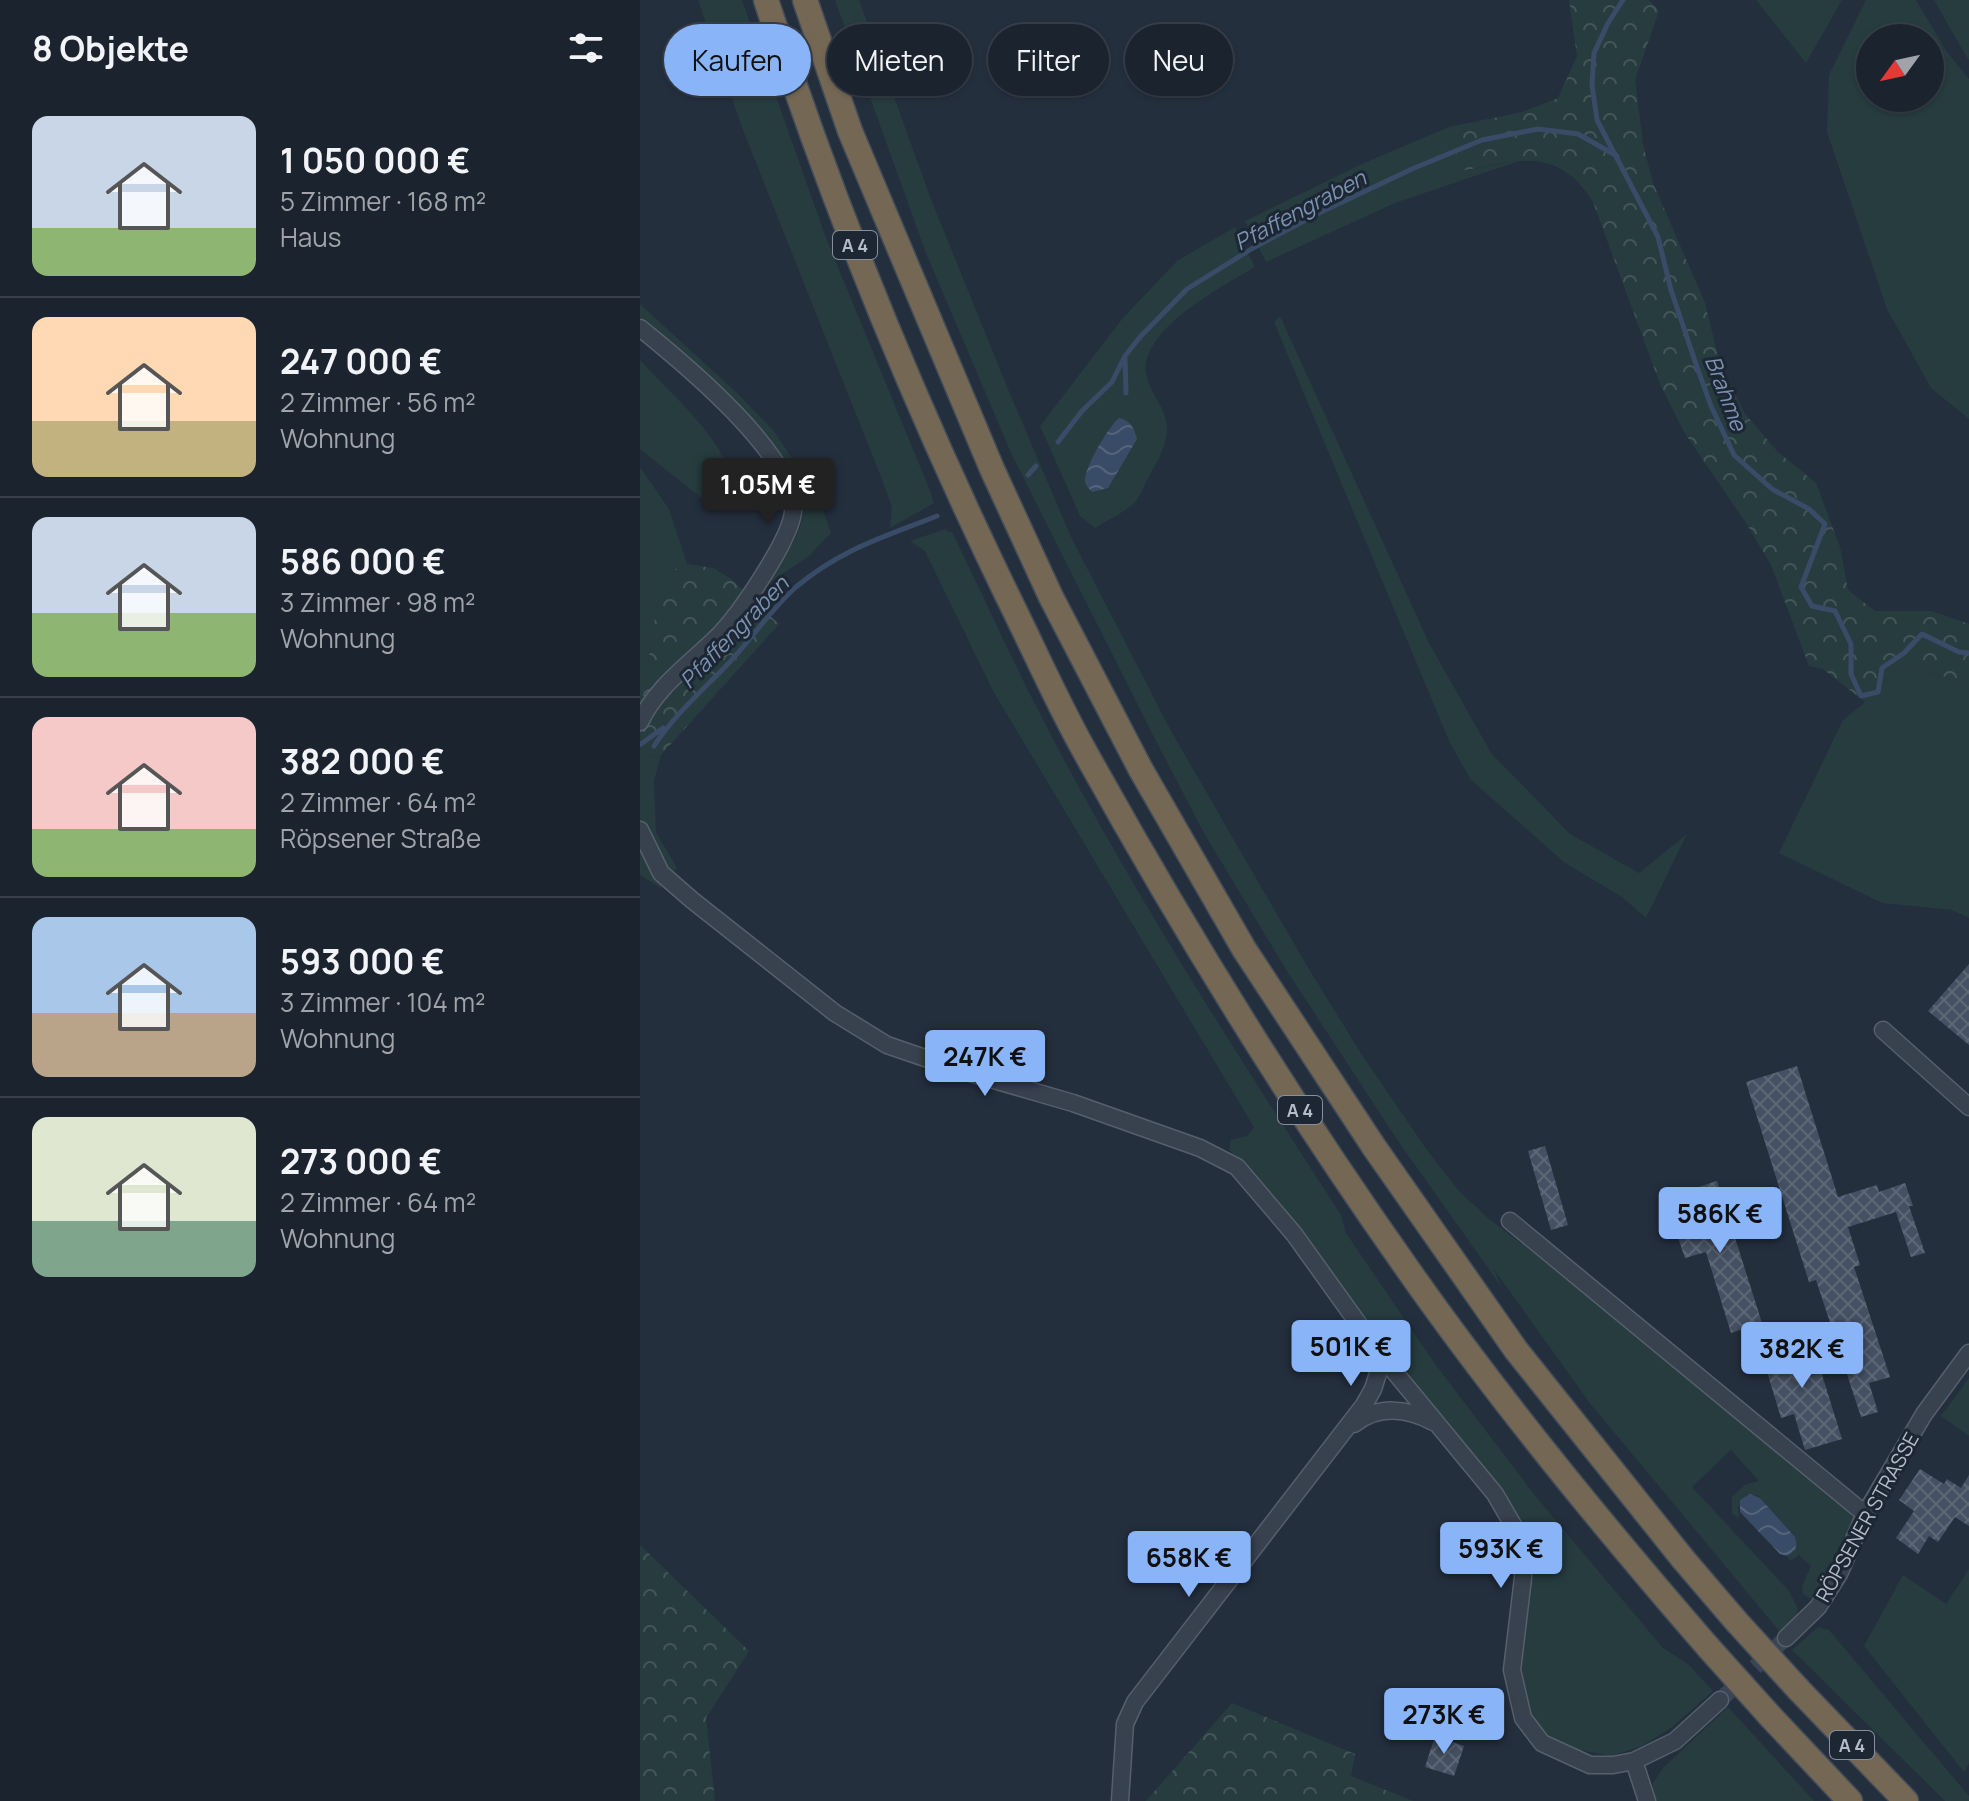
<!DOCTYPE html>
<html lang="de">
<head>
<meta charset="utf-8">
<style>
  :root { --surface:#1b232e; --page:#242b36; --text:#f1f3f6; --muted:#a0a4aa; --line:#39404a; --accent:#8ab4f8 }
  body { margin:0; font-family:Manrope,sans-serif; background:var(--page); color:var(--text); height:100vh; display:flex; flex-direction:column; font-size:30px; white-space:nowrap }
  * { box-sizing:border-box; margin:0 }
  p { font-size:26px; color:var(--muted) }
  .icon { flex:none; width:44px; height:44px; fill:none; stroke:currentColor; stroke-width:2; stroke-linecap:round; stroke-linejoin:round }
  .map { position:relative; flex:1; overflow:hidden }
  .side { display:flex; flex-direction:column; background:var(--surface); width:640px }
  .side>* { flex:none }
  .hud { position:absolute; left:24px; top:24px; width:760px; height:72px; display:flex; gap:16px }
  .needle { width:52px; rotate:237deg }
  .fabs { position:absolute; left:1216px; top:24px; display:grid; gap:16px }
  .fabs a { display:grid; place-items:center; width:88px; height:88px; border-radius:50%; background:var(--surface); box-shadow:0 2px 6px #0004,0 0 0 2px var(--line); font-size:40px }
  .price { position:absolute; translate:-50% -68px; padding:0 18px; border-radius:8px; background:var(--accent); color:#111; font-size:26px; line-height:52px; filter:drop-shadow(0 2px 4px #0008) }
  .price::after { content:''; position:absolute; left:50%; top:48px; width:24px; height:18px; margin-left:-12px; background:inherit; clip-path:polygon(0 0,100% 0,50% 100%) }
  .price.active { background:#222; color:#fff }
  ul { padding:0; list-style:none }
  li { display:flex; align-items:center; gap:24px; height:200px; padding:0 32px }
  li+li { border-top:2px solid var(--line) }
  li span { display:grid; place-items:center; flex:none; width:224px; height:160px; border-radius:16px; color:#555 }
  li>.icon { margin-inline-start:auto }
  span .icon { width:96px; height:96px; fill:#fffc; stroke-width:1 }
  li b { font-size:34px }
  h2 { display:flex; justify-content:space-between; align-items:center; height:96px; padding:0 32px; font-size:34px }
  .tag { padding:0 28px; border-radius:36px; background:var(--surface); box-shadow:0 2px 6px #0004,0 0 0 2px var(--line); font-size:28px; line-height:72px }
  .tag.active { background:var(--accent); color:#111 }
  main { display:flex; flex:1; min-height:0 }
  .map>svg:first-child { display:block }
  .green { fill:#263c3f; fill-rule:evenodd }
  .forest { fill:url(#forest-crowns) }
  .water { fill:url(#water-waves) }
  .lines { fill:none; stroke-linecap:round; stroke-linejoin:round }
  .stream { stroke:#394c67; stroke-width:5 }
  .building { fill:url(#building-cross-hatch) }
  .minor-tunnel { stroke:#3a4453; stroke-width:16; stroke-dasharray:16 8; stroke-linecap:butt }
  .minor-casing { stroke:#565f6c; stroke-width:19 }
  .highway-casing { stroke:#434c59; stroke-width:27 }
  .minor { stroke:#38414e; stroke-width:16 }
  .highway { stroke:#746855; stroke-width:24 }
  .highway-bridge-casing { stroke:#434c59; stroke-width:27; stroke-linecap:butt }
  .highway-bridge { stroke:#746855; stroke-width:24 }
  .labels { text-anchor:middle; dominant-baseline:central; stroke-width:6; stroke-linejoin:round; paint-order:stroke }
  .shield { fill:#1d2633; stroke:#878f9c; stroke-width:2 }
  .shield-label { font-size:18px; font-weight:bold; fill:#b4bcc9 }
  .street-label { font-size:20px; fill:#b4bcc9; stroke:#1d2633 }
  .water-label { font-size:22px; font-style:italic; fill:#7c92b1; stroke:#1d2633 }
</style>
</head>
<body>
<main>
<section class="side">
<h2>8 Objekte<svg class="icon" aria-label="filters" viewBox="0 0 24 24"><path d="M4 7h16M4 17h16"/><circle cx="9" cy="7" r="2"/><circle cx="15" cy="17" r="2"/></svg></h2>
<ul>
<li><span style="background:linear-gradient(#c9d6e8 70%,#8fb573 0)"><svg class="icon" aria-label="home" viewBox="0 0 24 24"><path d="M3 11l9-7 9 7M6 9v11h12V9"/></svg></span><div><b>1 050 000 €</b><p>5 Zimmer · 168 m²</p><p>Haus</p></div></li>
<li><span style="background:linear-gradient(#ffd9b3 65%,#c2b280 0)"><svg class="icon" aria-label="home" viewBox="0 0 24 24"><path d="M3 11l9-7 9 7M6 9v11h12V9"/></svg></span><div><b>247 000 €</b><p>2 Zimmer · 56 m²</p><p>Wohnung</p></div></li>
<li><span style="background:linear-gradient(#c9d6e8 60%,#8fb573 0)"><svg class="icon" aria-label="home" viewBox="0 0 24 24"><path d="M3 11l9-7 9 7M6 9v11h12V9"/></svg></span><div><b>586 000 €</b><p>3 Zimmer · 98 m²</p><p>Wohnung</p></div></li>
<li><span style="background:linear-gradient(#f6c9c9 70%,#8fb573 0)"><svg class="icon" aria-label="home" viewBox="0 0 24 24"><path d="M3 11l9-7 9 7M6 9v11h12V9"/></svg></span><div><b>382 000 €</b><p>2 Zimmer · 64 m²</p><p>Röpsener Straße</p></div></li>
<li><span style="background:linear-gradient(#a9c7e8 60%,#b9a48a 0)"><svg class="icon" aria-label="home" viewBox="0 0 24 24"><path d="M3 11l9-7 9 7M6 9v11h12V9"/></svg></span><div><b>593 000 €</b><p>3 Zimmer · 104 m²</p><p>Wohnung</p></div></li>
<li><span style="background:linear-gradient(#dfe7d0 65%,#7fa58c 0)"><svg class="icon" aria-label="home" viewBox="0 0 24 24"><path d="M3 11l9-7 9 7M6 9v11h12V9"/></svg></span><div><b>273 000 €</b><p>2 Zimmer · 64 m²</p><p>Wohnung</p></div></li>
</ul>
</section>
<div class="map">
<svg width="1329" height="1801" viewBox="0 0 1329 1801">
  <defs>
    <pattern id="forest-crowns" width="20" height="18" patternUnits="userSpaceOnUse" patternTransform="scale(2)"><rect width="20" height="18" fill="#263c3f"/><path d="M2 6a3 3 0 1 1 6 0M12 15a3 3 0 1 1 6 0" fill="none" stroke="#435659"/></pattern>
    <pattern id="water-waves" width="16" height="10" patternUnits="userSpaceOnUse" patternTransform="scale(2)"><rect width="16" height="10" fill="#394c67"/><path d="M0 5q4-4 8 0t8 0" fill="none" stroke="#53647b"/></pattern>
    <pattern id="building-cross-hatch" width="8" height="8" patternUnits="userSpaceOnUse" patternTransform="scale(2)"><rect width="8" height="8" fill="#455162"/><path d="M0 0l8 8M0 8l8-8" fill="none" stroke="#5d6877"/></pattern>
  </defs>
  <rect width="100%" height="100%" fill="#242f3e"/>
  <path class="green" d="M58,0H102L186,238L291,493L294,503L250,528L252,507L241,477L103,130Z
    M195,0H219L292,202L368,389L431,537L531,731L664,961L722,1055L787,1150L819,1191L849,1219L882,1244V1238L1215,1509C1217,1533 1188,1577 1175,1598H1169L1163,1594L1162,1586L1171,1566L1159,1555L1150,1561L1147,1556L1153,1552L1155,1537L1120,1498L1116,1495L1098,1507L1099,1518L1092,1514V1497L1105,1485L1119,1481L1091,1450L1052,1487L1149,1591L1158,1609L1156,1618L1140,1632L949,1402L853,1268L863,1289L758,1141L647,971L564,833L515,739L371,453L286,253Z
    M1116,0H1202L1166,63Z
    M1226,0H1276L1307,52L1329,79V419L1291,388L1247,309L1187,132L1189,75ZM1230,38H1290V98H1230Z
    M1294,0H1329V60L1326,56Z
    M809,127L822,171L885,159L755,203L626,262L605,221L724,163Z
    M595,227L615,267C580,288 525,316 508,355C499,376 515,393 523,411C534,437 519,458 507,480C504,486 500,495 496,501C486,512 467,520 455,528L440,516L400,426L482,319L537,261Z
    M0,304L97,393L133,430L178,497L191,533L169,556L123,587C138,565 161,539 163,512C169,453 43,356 0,318Z
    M640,316L789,643L851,753L930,834L999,873L1047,834L1006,918L982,897L925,863L831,780L810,743L634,322Z
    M0,360C35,398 85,439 97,491L82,508L70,505L0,449Z
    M0,467L29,509L47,564L21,577L5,684L0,694Z
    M306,529L308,532H312C345,599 375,667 410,733C497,900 599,1057 701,1215L706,1233L795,1364L897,1498L1023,1648L1048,1664L1073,1691L1032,1727L1002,1746L971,1756L935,1749L904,1736L886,1708L878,1673L891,1567L886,1535L847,1476L645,1212L605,1164L590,1151V1140L607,1136L614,1127L353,691L285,551L270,541Z
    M1258,667L1299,674L1329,689V918L1312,910L1242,903L1139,853L1203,720L1225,702Z
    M21,755L14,781L16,832L37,868L21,888L0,875V756Z
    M1329,1378V1436L1301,1416Z
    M1329,1569V1763L1324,1772L1224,1646L1263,1575L1306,1604Z
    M1178,1627L1189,1630L1329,1796V1801H1305L1152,1650Z
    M1088,1707L1174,1801H1013V1783L1023,1768Z"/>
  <path class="forest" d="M929,0H1009L1019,11L995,80L1003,144L1013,183L1065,303L1080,365L1105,414L1138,452L1176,483L1200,547L1208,590L1235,611H1291L1329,624V689L1299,674L1258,667L1225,702L1183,669L1169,666L1131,565L1108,526L1044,432L1020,384L953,202C918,145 878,160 821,171L809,127L883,112L918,98L937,56Z
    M47,564L73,568L90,578L139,624L21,755L0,756V694L5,684L21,576Z
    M0,1545L109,1651L66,1718L75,1801H0Z
    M592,1703L715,1754L711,1776L773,1801H506Z"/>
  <path class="water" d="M479,418C491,421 494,428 497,439L468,488L452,492C449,488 446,487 445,481C444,468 469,426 479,418Z
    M1110,1494L1120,1498L1155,1537C1158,1547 1156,1551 1147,1556L1140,1554L1100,1512V1500Z"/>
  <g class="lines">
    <path class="stream" d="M983,0L968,23L954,53L952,85L957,120L1018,237L1031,290L1058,370L1071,406L1094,455L1132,489L1169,509L1185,524L1161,587L1172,606L1195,611L1211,644V674L1221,696L1238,692L1242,668L1264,653L1282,634L1319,652L1329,653
      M485,358L486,393
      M418,442L442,411L472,382L485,356L500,337L547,289L613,248L681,212L772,169L842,140L898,129L938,134L977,156
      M388,475L396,466
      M1,744L23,728
      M14,746C34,715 62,691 87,665C111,640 130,610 156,587C201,549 244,537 297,516"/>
  </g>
  <path class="building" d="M1329,964V1045L1288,1011Z
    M1157,1066L1198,1197L1237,1185L1239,1192L1265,1183L1273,1206H1269L1285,1253L1271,1257L1256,1212L1208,1227L1220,1265L1214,1267L1250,1377L1229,1383L1238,1412L1221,1417L1176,1280L1169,1282L1106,1082Z
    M905,1146L928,1225L911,1230L888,1151Z
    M1077,1181L1122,1323L1091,1333L1066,1252L1045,1258L1035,1229L1056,1222L1046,1191Z
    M1169,1333L1202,1439L1165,1450L1154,1414L1141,1418L1120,1348Z
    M1280,1469L1304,1484L1307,1479L1321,1488L1329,1475V1526L1315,1517L1298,1542L1289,1536L1278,1554L1256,1538L1274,1511L1259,1500Z
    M795,1736L824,1746L814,1776L785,1767Z"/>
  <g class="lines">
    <path class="minor-tunnel" d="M1080,1700L1146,1638"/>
    <g class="minor-casing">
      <path id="minor" d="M0,328C41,361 158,457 153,512C150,540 102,610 82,632C54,661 17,685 0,722
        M0,830L21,873L52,900L195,1013L247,1045L323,1071L433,1103L560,1148L597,1167L654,1234L743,1358L855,1494L873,1525L883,1553V1578L872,1670L883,1718L902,1743L950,1765H973L994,1761L1035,1741L1080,1700
        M1243,1030L1329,1107
        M870,1221L1225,1514
        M714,1424C738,1405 767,1408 793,1422
        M1146,1638L1178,1607L1199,1574L1225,1514L1284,1414L1329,1353
        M994,1761L1007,1801
        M480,1801L485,1724L495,1702L724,1405L733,1389L743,1358"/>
    </g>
    <g class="highway-casing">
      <path id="highway" d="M126,0C192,203 274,403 367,595C393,647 416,700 444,750C543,929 651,1104 769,1271C861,1402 963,1526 1068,1647
        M165,0L210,131L352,469L411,597L501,770L604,949L734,1147L876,1350L1043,1559L1096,1621
        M1159,1690L1266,1801
        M1130,1716L1210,1801"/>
    </g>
    <use href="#minor" class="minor"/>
    <use href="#highway" class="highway"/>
    <g class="highway-bridge-casing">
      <path id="highway-bridge" d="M1096,1621L1159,1690
        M1068,1647L1130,1716"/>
    </g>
    <use href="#highway-bridge" class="highway-bridge"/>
  </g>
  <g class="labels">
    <g class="shield">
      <rect x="193" y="231" width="44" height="28" rx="6"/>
      <rect x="638" y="1096" width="44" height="28" rx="6"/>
      <rect x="1190" y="1731" width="44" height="28" rx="6"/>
    </g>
    <g class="shield-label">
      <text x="215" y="245">A 4</text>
      <text x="660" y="1110">A 4</text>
      <text x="1212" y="1745">A 4</text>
    </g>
    <g class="street-label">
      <text transform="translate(1227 1517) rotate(-61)">RÖPSENER STRASSE</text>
    </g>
    <g class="water-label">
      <text transform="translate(660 210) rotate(-28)">Pfaffengraben</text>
      <text transform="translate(1086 393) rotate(69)">Brahme</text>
      <text transform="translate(94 632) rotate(-46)">Pfaffengraben</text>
    </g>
  </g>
</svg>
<div class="fabs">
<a><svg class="needle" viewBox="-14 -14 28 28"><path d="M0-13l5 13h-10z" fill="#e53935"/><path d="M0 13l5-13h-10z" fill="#a0a4aa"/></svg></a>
</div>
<b class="price active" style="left:128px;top:526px">1.05M €</b>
<b class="price" style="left:345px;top:1098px">247K €</b>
<b class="price" style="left:1080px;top:1255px">586K €</b>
<b class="price" style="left:711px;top:1388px">501K €</b>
<b class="price" style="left:1162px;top:1390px">382K €</b>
<b class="price" style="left:861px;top:1590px">593K €</b>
<b class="price" style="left:549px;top:1599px">658K €</b>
<b class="price" style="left:804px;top:1756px">273K €</b>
<div class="hud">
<a class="tag active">Kaufen</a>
<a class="tag">Mieten</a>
<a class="tag">Filter</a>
<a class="tag">Neu</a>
</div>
</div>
</main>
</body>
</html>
